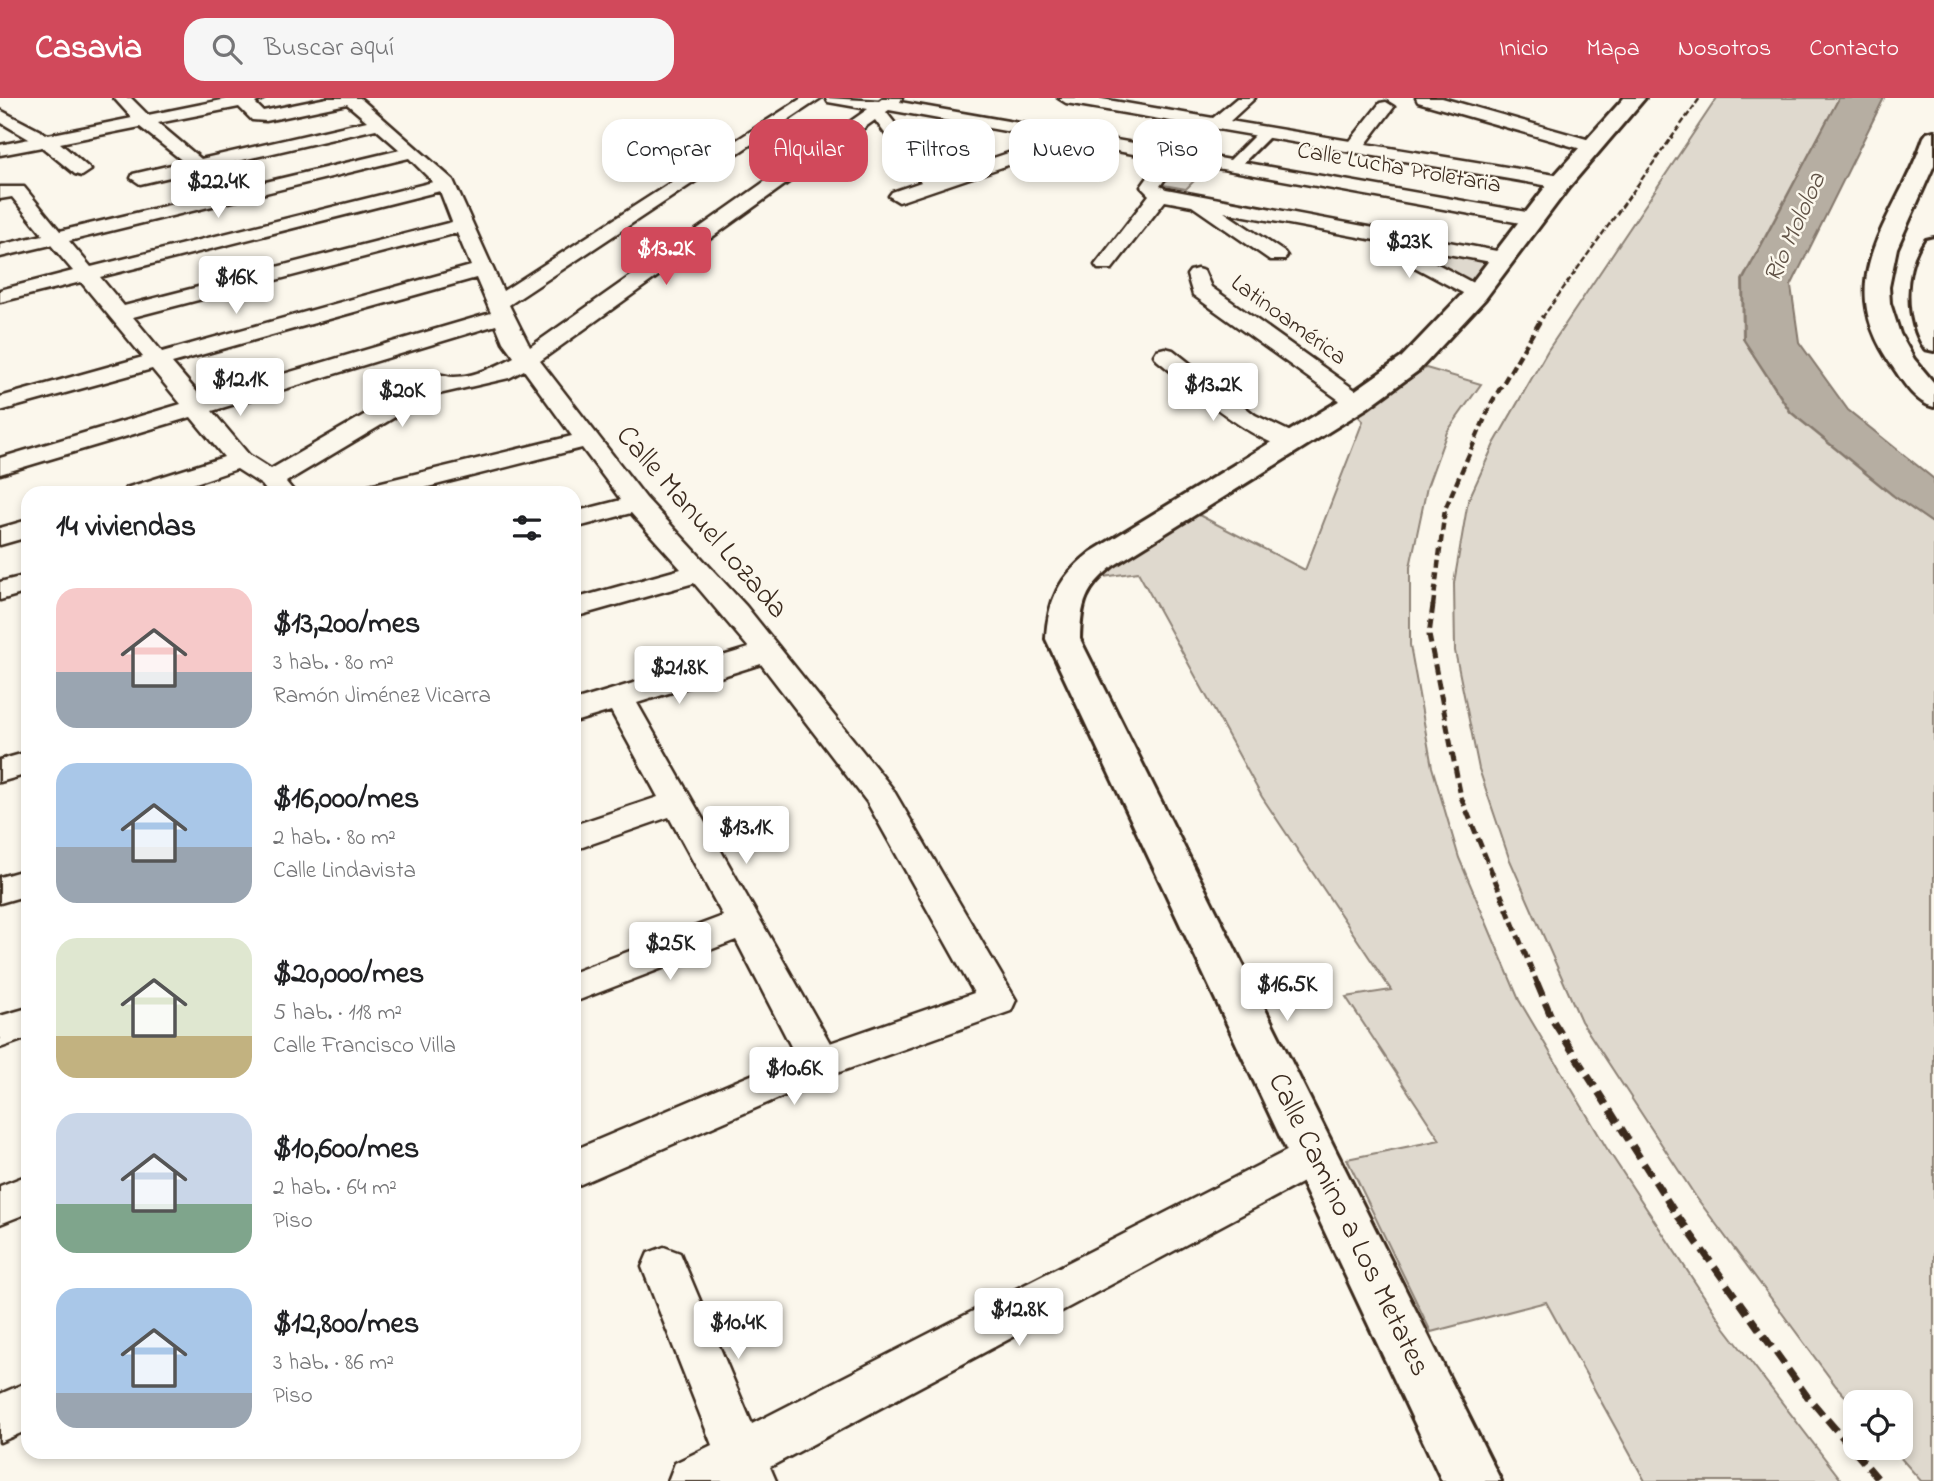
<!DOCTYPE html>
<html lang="es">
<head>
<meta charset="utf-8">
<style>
  :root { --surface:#fff; --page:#f6f6f6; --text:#202124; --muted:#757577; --accent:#d1495b }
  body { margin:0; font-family:"Indie Flower",sans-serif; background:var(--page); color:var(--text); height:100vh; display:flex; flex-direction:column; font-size:26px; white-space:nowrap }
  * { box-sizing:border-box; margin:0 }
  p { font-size:23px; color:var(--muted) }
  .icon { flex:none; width:38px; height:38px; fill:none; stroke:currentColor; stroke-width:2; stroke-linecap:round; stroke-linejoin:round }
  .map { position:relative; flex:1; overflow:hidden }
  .details { position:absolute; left:21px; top:388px; width:560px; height:973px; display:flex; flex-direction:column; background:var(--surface); border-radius:21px; box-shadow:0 4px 10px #0003 }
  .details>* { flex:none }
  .top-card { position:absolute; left:602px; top:21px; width:665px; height:63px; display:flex; gap:14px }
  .fabs { position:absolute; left:1843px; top:1292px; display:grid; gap:14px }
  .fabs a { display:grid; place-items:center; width:70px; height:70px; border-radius:14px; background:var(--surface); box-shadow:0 4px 10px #0003; font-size:35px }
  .price { position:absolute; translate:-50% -60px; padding:0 16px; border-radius:7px; background:#fff; color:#222; font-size:23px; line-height:46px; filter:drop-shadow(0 2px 4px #0008) }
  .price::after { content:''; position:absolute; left:50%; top:42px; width:21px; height:16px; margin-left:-10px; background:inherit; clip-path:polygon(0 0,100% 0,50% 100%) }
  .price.active { background:var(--accent); color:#fff }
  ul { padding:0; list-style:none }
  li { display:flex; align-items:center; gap:21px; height:175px; padding:0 35px }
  li span { display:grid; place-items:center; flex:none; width:196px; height:140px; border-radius:21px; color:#555 }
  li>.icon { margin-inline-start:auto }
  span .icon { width:84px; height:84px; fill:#fffc; stroke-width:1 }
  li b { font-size:30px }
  h2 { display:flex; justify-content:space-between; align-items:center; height:84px; padding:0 35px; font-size:30px }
  .chip { padding:0 24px; border-radius:21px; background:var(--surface); box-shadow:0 4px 10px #0003; font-size:24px; line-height:63px }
  .chip.active { background:var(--accent); color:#fff }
  header { display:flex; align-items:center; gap:42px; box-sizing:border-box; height:98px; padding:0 35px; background:var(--accent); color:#fff }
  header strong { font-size:33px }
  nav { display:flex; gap:38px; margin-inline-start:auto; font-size:24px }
  .search { width:490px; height:63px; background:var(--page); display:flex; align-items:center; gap:18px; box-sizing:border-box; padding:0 24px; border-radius:21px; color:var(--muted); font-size:26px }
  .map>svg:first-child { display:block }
  .green { fill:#dfd9ce; stroke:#8d8276; stroke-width:2 }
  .water { fill:#b6aea2; stroke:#85796d; stroke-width:2 }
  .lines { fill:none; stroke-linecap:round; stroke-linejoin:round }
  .pedestrian-casing { stroke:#3b2a1e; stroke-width:6 }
  .minor-casing { stroke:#3b2a1e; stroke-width:5 }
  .tertiary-casing { stroke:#3b2a1e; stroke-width:6 }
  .primary-casing { stroke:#3b2a1e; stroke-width:6 }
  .pedestrian { fill:#fbf7ec; fill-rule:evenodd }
  .minor { fill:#fbf7ec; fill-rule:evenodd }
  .tertiary { fill:#fbf7ec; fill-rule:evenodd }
  .primary { fill:#fbf7ec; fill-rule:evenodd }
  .rail-far3 { stroke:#3b2a1e; stroke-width:2.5; stroke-dasharray:6 2.5; stroke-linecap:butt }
  .rail-far2 { stroke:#3b2a1e; stroke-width:4.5; stroke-dasharray:8 4.5; stroke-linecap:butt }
  .rail-far1 { stroke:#3b2a1e; stroke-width:5; stroke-dasharray:10 5; stroke-linecap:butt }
  .rail { stroke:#3b2a1e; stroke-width:7; stroke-dasharray:14 7; stroke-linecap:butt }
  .labels { text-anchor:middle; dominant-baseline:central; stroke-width:5; stroke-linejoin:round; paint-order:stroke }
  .far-street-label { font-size:24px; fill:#3b2a1e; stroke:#fbf7ec }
  .far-water-label { font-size:26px; font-style:italic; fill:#605246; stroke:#fbf7ec }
  .street-label { font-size:30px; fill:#3b2a1e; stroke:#fbf7ec }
</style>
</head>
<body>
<header>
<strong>Casavia</strong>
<div class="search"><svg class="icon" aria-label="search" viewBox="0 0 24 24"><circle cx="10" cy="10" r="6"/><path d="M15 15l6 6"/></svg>Buscar aquí</div>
<nav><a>Inicio</a><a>Mapa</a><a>Nosotros</a><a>Contacto</a></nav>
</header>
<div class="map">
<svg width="1934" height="1383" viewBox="0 0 1934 1383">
  <rect width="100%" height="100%" fill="#fbf7ec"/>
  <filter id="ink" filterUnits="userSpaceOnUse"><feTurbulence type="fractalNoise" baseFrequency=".0143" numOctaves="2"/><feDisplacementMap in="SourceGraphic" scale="14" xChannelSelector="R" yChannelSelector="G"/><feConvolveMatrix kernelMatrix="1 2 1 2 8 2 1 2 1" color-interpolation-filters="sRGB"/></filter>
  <g filter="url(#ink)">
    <path class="green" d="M1717,0H1839L1742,182L1743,241L1790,314L1892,397L1934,426V1383H1921L1891,1349H1900V1304H1855V1309L1836,1288L1696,1099L1581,923L1509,760L1479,671L1455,553L1454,485L1468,403L1494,346L1548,252Z
      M1183,60L1212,65L1186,91L1158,86Z
      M1361,133L1502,160L1476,196Z
      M1426,270L1481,286L1447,334L1427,389L1410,469V547L1432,669L1459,760L1519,902L1606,1049L1725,1230L1842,1383H1645L1546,1204L1431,1234L1347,1061L1440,1042L1346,899L1391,892L1262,699L1138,474L1089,481L1131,451L1197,416L1305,472L1363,323L1356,316Z"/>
    <path class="water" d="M1839,0H1884L1791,188L1799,244L1848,312L1934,381V426L1894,398L1791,314L1744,242L1743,182Z"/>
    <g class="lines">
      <g class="pedestrian-casing">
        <path id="pedestrian" d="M1266,30L1271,31V37L1239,69H1229V63L1261,31Z"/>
      </g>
      <g class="minor-casing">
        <path id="minor" d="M114,0H131L148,17L232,0H265L255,5L263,13L327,0H360L453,82L503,193L802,0H821L509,207L530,249L868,11L828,4L826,0L879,3L883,0H902L900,4L1532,115L1542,121L1532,127L1178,63L1160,88L1166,91L1502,154L1509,156L1512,160L1509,164L1502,166L1404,148L1484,191L1487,196L1484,201L1476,202L1381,151L1378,147L1380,143L1224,114L1284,154L1287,158L1284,162H1270L1192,108L1165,103L1112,171H1098L1095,167L1149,97L1141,89L1161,61L1073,45L899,104L889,98L892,94L921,84L875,22L540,263L646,400L746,508L892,690L1016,902L1011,913L834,976L574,1089V1052L796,958L736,842L574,904V874L723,818L669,719L574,752V727L658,699L611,613L574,624V603L749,550L694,485L574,519V501L681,471L631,415L574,430V414L621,402L582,350L400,396H353L357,390L572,338L524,272L509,280L430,298L286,384L296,396H269L262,387L237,371L163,396H122L126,390L224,359L191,319L0,376V360L181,306L152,271L0,313V299L143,259L81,184L0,204V192L73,173L51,147L0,159V147L43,137L12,99L0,101V89H24L60,133L400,52L376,31L140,86L131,80L133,76L184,64L140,29L60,45L91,72L82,78L75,76L42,49L0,57V47L29,41L0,24V12L48,37L132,20ZM347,6L367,23L201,61L158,25L239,9L252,22L266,23ZM889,12L1050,41L937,79L886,14ZM409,60L433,84L91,169L69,143ZM440,93L452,124L124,208L100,179ZM457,135L471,168L162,254L133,219ZM476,180L491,215L202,300L172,265ZM496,227L503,244L514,259C497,268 474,279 454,279C447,279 441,275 433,277L271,371L249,357L212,313ZM761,566L867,704L974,895L830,945L637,605Z
          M1058,0H1096L1213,20L1237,0H1255L1230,23L1350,43L1380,5L1386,4L1394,9L1366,46L1561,78L1570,84L1561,90L1066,5Z
          M1416,0H1442L1597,44L1600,48L1591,53L1585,52L1418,4Z
          M1197,171L1204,173L1211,189L1365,299L1369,304L1365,309L1357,311L1349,309L1193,197L1187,177L1190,173Z
          M1165,250L1173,252L1255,317L1301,339L1304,344L1301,349C1264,358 1186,285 1157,262L1154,257L1157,252Z
          M28,422V439L0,447V430Z
          M28,477V494L0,502V484Z
          M28,654V676L0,684V662Z
          M28,771V797L0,805V779Z
          M28,910V940L0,950V918Z
          M1314,1039L1329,1044L1335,1057L1329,1070L770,1369L776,1383H668L675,1365L712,1347L642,1169L648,1155L664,1149L680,1155L752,1326Z
          M28,1077V1115L0,1126V1088Z
          M28,1284V1332L0,1344V1296Z"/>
      </g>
      <g class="tertiary-casing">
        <path id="tertiary" d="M1624,0H1645L1569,89L1485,201L1419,272L1367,310L1113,468C1085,491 1081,505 1080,541L1501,1383H1442L1046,541C1048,502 1060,478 1091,454L1347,298L1401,260L1467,191L1553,79Z"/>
      </g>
      <g class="primary-casing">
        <path id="primary" d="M1934,33V67L1897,150L1889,189L1890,205L1900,236L1914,261L1934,285V309C1916,305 1903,284 1893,269C1828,178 1895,125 1924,39L1927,35Z
          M1934,140V253L1925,251C1905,222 1906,171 1926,142Z"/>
      </g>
      <use href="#pedestrian" class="pedestrian"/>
      <use href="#minor" class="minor"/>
      <use href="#tertiary" class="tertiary"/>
      <use href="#primary" class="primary"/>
      <path class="rail-far3" d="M1542,220L1700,0"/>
      <path class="rail-far2" d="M1433,508L1445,411L1492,304L1543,218"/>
      <path class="rail-far1" d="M1433,507L1429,537L1461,699L1538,887"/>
      <path class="rail" d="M1537,885L1553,923L1672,1110L1807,1298L1880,1383"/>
    </g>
  </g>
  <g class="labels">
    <g class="far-street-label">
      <text transform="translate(1399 71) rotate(10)">Calle Lucha Proletaria</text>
      <text transform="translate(1288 223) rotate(36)">Latinoamérica</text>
    </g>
    <g class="far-water-label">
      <text transform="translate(1796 130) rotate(-66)">Río Mololoa</text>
    </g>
    <g class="street-label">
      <text transform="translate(701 425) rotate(49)">Calle Manuel Lozada</text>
      <text transform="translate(1348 1127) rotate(64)">Calle Camino a Los Metates</text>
    </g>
  </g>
</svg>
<div class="fabs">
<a><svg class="icon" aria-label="locate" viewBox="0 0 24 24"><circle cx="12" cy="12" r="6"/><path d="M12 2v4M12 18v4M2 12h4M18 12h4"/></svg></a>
</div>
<b class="price" style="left:218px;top:122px">$22.4K</b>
<b class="price" style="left:1409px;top:182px">$23K</b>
<b class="price active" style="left:666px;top:189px">$13.2K</b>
<b class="price" style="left:236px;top:218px">$16K</b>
<b class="price" style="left:240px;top:320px">$12.1K</b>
<b class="price" style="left:1213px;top:325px">$13.2K</b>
<b class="price" style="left:402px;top:331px">$20K</b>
<b class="price" style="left:679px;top:608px">$21.8K</b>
<b class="price" style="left:746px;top:768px">$13.1K</b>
<b class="price" style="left:670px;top:884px">$25K</b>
<b class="price" style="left:1287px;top:925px">$16.5K</b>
<b class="price" style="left:794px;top:1009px">$10.6K</b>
<b class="price" style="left:1019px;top:1250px">$12.8K</b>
<b class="price" style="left:738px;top:1263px">$10.4K</b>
<div class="top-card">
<a class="chip">Comprar</a>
<a class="chip active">Alquilar</a>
<a class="chip">Filtros</a>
<a class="chip">Nuevo</a>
<a class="chip">Piso</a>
</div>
<section class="details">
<h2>14 viviendas<svg class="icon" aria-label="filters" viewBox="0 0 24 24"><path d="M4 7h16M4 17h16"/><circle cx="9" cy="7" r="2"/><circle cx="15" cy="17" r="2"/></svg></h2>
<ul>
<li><span style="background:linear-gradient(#f6c9c9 60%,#9aa5b1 0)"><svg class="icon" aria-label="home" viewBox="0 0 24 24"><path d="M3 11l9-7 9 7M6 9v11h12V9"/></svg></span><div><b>$13,200/mes</b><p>3 hab. · 80 m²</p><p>Ramón Jiménez Vicarra</p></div></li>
<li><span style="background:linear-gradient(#a9c7e8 60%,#9aa5b1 0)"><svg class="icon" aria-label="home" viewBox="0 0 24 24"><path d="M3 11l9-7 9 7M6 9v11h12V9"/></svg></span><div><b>$16,000/mes</b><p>2 hab. · 80 m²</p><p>Calle Lindavista</p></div></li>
<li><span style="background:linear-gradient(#dfe7d0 70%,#c2b280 0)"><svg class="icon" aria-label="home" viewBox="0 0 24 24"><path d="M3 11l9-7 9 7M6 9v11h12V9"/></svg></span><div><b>$20,000/mes</b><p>5 hab. · 118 m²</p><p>Calle Francisco Villa</p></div></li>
<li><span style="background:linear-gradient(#c9d6e8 65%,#7fa58c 0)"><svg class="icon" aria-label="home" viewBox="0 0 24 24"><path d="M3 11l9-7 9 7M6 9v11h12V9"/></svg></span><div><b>$10,600/mes</b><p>2 hab. · 64 m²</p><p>Piso</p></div></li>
<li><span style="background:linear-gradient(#a9c7e8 75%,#9aa5b1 0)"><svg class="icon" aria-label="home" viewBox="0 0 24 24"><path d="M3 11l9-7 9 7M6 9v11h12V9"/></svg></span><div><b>$12,800/mes</b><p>3 hab. · 86 m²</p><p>Piso</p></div></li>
</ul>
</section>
</div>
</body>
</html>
